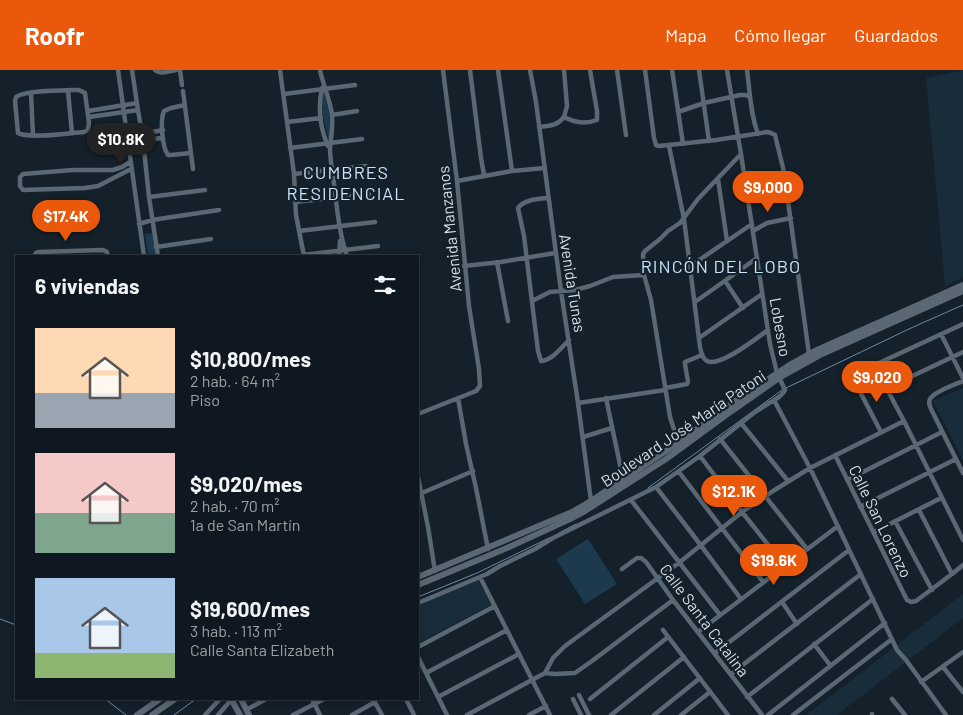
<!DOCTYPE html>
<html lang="es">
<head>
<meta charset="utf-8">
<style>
  :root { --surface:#0f1820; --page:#1d252d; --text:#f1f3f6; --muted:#9ba0a5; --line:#2f373e; --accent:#ea580c }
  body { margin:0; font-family:Barlow,sans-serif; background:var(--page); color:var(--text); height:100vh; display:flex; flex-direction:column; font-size:19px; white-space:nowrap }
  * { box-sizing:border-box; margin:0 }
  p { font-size:16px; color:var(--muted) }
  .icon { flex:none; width:28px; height:28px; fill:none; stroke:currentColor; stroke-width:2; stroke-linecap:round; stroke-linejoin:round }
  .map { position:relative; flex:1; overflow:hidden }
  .side { position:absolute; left:15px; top:185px; width:404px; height:445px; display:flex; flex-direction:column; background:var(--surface); border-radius:0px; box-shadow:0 2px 8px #0003,0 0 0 1px var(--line) }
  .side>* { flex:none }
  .price { position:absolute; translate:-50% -42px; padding:0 11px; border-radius:18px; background:var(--accent); color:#fff; font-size:16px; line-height:32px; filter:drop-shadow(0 1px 2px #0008) }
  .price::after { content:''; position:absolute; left:50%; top:30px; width:15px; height:11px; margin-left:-8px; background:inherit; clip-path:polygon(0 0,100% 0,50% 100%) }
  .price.selected { background:#222; color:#fff }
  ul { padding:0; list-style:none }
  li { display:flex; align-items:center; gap:15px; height:125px; padding:0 20px }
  li span { display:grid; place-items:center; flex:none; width:140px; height:100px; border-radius:0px; color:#555 }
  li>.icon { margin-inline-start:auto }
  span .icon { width:60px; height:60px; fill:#fffc; stroke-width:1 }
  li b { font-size:21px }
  h2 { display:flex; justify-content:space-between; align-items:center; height:60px; padding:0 20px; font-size:21px }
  header { display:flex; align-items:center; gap:30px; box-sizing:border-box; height:70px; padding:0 25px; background:var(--accent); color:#fff }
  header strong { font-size:24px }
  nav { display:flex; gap:28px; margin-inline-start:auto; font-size:18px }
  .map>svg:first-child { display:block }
  .built { fill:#192c3a }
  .green { fill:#1c394e }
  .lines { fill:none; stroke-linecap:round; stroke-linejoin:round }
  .stream { stroke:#678ca8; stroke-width:1 }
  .minor { stroke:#596873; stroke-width:4.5 }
  .secondary { stroke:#596873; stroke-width:6 }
  .labels { text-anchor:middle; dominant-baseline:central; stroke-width:4.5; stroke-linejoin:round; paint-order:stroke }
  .street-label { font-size:16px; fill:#d7dfe6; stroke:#14202a }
  .neighbourhood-label { font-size:18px; letter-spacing:1px; fill:#c9e3f9; stroke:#14202a }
</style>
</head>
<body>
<header>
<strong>Roofr</strong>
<nav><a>Mapa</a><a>Cómo llegar</a><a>Guardados</a></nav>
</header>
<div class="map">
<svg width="963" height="645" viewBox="0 0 963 645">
  <rect width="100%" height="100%" fill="#14202a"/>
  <path class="built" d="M963,0V207L945,216L926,8Z
    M963,318V390L933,331Z
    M477,509L492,534L418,573V534Z
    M963,524V548L837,645H806Z"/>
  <path class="green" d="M323,21C331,41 330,50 329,71C324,51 321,42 323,21Z
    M152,163L156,186H148L145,164Z
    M588,469L617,514L585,534L556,489Z"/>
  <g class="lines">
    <path class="stream" d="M786,318L911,258L963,235
      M648,418L782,320
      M559,463L576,454
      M418,527L477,503L549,468
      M0,549L16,555
      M105,629L126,645
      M174,645L196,629"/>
    <path class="minor" d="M118,0L144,186
      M132,0L138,40L143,70L149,127L158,186
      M155,0C161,5 169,1 176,0
      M180,0L182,15
      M280,0L294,104L296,145L304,186
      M320,0C323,15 330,29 332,45C333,56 331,68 330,79C330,91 333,103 334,114C337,138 339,163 347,186
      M470,0L481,88L484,105
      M498,0L512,101
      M530,0L536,32L561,221L578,333L591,431
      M564,0L567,36L564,47
      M617,0L626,65
      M645,0L654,68L656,75L659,76L716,70L767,62L771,63L775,65L784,102L809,284
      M672,0L683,74
      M699,0L709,71
      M747,0C750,21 750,43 758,64
      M322,18C318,37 320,58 328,76
      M72,20H79L85,23L89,53L88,60L84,62C69,63 28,69 18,63L15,31L16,27C25,20 59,21 72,20Z
      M68,21L72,63
      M183,21L193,99
      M31,23L33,65
      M284,24L355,15
      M185,35L171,38L164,41C160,50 162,77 168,85H171L191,83
      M88,41L137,33
      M678,42L704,33L740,25H745L750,27
      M332,45L357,41
      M89,47L138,40
      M287,52L321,48
      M539,57C549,56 557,56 564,47C575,53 586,54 597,50V41L590,0
      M142,64L163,60
      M143,70L163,68
      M669,76L684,149L700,277C701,282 702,288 707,291C719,298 757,268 768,260
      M290,78L362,69
      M130,92L122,97L113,100H73L23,104L20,107V116L23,120L85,118L98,116L131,99
      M294,104L366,96
      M718,109L727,171
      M457,111L512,101L545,98
      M149,127L205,120
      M548,128C538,129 525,129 518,138L524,166L538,281L541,291C551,291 561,278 569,270
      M295,132L369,124
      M139,154L152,150L219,140
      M299,161L375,152
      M753,161L767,153L791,148
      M156,177L211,169
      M303,185L378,176
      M34,186L36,183L38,182L103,180L107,182L108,186
      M339,186L340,171
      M497,192L508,251
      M464,196L501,192L555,183
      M689,197L752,154
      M644,205L643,184L645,181L660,169L668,161L680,153L698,129L741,84
      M725,211L743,238
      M532,231L550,222L575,220L590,216L613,207L644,205L651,230L670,347L679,375
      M695,232L757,188
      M941,264L963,308
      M699,268L762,224
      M874,295L904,351L963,470
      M963,311C956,314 933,322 930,329C928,333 930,337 932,341L963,403
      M665,318L687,314L688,312L685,294V292L702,285
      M887,318L963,282
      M458,328L466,374L476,418L488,479
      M606,328L623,409
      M774,330L810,398L897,580L906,590L946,645
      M578,333L665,320
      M418,344L476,321L480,316L479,299L469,236L457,111L443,0
      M741,353L788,411
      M881,362L857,316L855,311L856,304L866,299L963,254
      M583,367L612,358
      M720,369L807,479
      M835,385L907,530L911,532L916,531L952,504L963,495
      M700,386L742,442L785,496
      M679,402L763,512
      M418,407L428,457L435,501
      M847,410L942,362
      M656,417L690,461L741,529
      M422,423L473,401
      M631,430L720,545
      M860,437L956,389
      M919,440L952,504
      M895,451L932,520
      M874,462L941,428
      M622,499L637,488H641L646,492L673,530L762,645
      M480,507L550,645
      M782,532L797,554
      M418,533L487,504L500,496L535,479L553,468L656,417L700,386L755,342L779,327L783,323L785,320L777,303L770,274L741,84L727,0
      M663,560L728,645
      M698,562L838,456
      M814,574L830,595
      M418,577L495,536
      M715,583L849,480
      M418,587L447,645
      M943,597L963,622
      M426,603L507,560
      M545,603L553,588L565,576L680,492L742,442L773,421L810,398L904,351
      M545,603L555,604L575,603L592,591L673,530
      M731,604L861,504
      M921,612L963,582
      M579,625L589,645
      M438,627L519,584
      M747,627L873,529
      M312,629L320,645
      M373,629L382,645
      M406,629L414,645
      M573,629L581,645
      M590,629L668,567
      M892,629L905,645
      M246,640L266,629
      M872,644V645
      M205,645L220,629
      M218,645L232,629
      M293,645L324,629
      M352,645L375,632
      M467,645L545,603
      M529,645L546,636
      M611,645L684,587
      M654,645L700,608
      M681,645L710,622
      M768,645L885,553
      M793,645L892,569"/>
    <path class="secondary" d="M418,507L572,442L591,431L678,373L734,332L788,296L817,280L963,215
      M418,515L507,478L570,449L585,441L666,389L726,345L779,308L822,284L963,221
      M231,629L240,645
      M241,629L249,645
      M137,645L160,629
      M152,645L175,629"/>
  </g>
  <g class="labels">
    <g class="street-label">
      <text transform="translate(449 159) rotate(-96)">Avenida Manzanos</text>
      <text transform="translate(573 213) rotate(81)">Avenida Tunas</text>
      <text transform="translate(781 257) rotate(80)">Lobesno</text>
      <text transform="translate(683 358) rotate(-34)">Boulevard José María Patoni</text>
      <text transform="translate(881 451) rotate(64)">Calle San Lorenzo</text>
      <text transform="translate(705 550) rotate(53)">Calle Santa Catalina</text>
    </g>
    <g class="neighbourhood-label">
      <text x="346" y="102">CUMBRES<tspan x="346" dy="21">RESIDENCIAL</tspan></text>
      <text x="721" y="196">RINCÓN DEL LOBO</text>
    </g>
  </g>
</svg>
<b class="price selected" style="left:121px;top:95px">$10.8K</b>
<b class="price" style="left:768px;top:143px">$9,000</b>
<b class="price" style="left:66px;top:172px">$17.4K</b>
<b class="price" style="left:877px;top:333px">$9,020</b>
<b class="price" style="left:734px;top:447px">$12.1K</b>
<b class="price" style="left:774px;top:516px">$19.6K</b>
<section class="side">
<h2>6 viviendas<svg class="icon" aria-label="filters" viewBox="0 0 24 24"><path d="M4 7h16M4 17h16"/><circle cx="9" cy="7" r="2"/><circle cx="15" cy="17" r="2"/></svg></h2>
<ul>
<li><span style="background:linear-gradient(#ffd9b3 65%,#9aa5b1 0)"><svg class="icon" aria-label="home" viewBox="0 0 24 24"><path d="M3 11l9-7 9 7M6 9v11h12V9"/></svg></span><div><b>$10,800/mes</b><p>2 hab. · 64 m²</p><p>Piso</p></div></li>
<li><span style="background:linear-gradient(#f6c9c9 60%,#7fa58c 0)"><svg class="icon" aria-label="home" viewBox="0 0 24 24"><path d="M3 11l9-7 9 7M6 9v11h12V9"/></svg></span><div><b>$9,020/mes</b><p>2 hab. · 70 m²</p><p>1a de San Martín</p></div></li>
<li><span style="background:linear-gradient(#a9c7e8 75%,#8fb573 0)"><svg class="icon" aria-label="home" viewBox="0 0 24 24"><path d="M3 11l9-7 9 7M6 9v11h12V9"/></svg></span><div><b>$19,600/mes</b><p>3 hab. · 113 m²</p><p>Calle Santa Elizabeth</p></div></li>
</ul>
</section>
</div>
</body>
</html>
